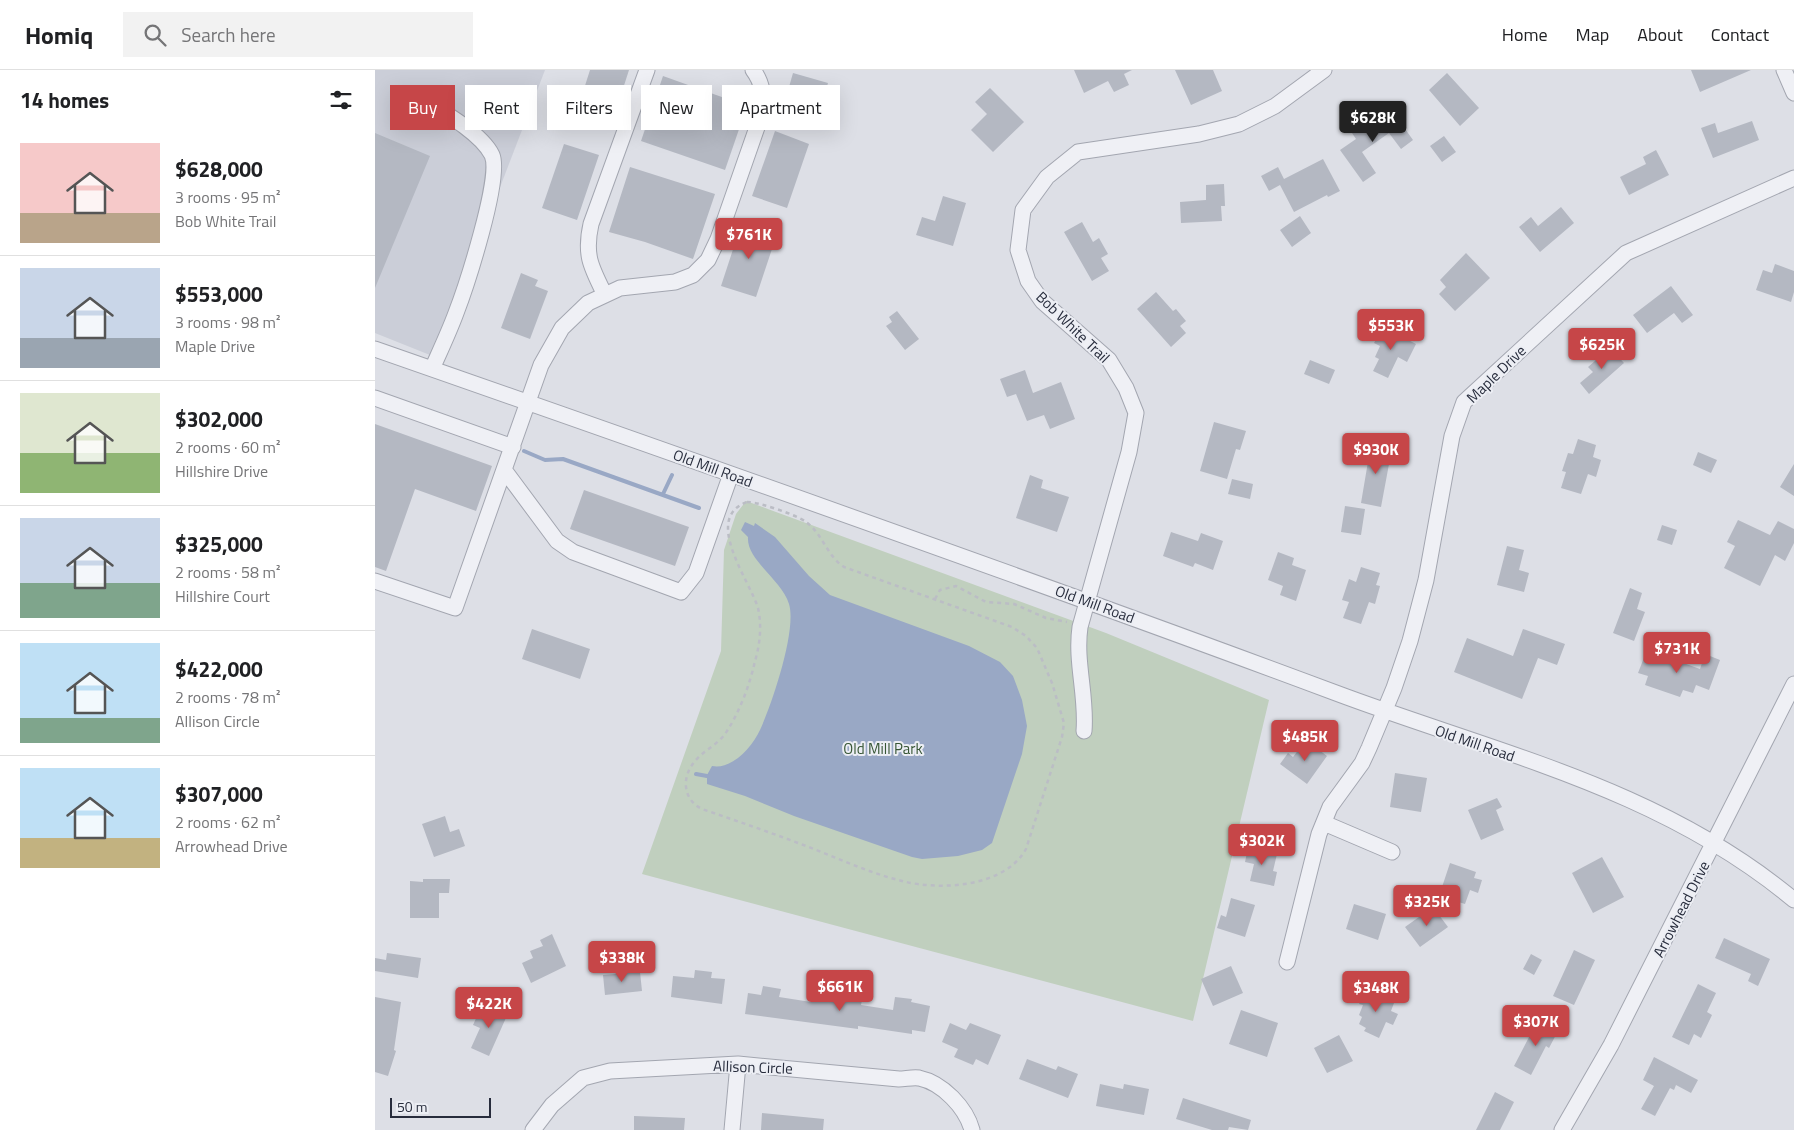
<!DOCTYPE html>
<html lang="en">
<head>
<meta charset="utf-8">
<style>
  :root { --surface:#fff; --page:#f2f2f2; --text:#202124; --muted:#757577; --line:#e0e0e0; --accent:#c64648 }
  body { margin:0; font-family:"Titillium Web",sans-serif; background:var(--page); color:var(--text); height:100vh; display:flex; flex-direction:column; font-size:19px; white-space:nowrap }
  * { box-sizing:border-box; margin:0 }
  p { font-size:16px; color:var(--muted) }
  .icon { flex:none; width:28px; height:28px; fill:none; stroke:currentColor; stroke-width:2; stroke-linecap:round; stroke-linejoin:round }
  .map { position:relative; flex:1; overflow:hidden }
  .side { display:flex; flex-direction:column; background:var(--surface); width:375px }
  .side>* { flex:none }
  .top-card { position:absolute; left:15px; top:15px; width:475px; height:45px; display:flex; gap:10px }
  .scale { position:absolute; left:15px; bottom:12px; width:101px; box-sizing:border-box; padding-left:5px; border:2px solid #272c3c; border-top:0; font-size:14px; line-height:18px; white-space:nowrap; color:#272c3c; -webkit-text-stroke:4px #eceef4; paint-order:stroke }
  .price { position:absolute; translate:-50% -42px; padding:0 11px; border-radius:5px; background:var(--accent); color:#fff; font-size:16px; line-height:32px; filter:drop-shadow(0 1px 2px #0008) }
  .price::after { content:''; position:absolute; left:50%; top:30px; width:15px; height:11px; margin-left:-8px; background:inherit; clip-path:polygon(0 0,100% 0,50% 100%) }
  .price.active { background:#222; color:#fff }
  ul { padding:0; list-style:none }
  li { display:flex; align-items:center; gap:15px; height:125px; padding:0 20px }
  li+li { border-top:1px solid var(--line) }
  li span { display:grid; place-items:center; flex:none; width:140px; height:100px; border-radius:0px; color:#555 }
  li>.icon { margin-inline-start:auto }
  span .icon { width:60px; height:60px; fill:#fffc; stroke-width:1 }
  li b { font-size:21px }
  h2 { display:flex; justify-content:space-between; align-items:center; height:60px; padding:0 20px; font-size:21px }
  .pill { padding:0 18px; border-radius:0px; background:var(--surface); box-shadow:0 5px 20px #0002; font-size:18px; line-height:45px }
  .pill.active { background:var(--accent); color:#fff }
  header { display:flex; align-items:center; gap:30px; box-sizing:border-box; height:70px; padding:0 25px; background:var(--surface); border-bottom:1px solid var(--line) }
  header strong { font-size:24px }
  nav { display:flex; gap:28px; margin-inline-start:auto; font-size:18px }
  .search { width:350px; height:45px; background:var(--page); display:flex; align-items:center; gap:12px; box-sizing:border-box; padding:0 18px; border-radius:0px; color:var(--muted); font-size:19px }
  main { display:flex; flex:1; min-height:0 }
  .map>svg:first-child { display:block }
  .built { fill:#cbced8 }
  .green { fill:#c0cfbe }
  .water { fill:#99a8c5 }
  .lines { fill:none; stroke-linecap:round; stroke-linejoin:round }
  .stream { stroke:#99a8c5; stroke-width:4 }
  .building { fill:#b4b8c2 }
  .minor-casing { stroke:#a3a6b0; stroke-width:17 }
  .path { stroke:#bbbdc5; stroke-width:2.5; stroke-dasharray:4 4; stroke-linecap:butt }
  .minor { stroke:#eff0f5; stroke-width:15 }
  .labels { text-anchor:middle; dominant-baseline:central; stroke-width:4; stroke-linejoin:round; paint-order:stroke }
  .street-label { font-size:15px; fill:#272c3c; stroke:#eceef4 }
  .park-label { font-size:15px; fill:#375635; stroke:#eceef4 }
</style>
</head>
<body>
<header>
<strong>Homiq</strong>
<div class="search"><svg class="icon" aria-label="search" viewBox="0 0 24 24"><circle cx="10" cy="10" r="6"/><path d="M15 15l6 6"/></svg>Search here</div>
<nav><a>Home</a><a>Map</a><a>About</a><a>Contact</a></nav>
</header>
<main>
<section class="side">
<h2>14 homes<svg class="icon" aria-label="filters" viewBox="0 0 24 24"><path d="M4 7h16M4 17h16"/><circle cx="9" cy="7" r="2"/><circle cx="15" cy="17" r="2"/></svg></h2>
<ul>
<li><span style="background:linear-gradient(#f6c9c9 70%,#b9a48a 0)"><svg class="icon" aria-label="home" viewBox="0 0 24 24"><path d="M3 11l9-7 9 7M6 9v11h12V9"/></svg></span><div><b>$628,000</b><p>3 rooms · 95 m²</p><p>Bob White Trail</p></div></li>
<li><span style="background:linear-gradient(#c9d6e8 70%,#9aa5b1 0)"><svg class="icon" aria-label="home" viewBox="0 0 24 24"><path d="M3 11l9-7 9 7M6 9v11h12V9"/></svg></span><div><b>$553,000</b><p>3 rooms · 98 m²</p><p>Maple Drive</p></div></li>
<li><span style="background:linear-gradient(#dfe7d0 60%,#8fb573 0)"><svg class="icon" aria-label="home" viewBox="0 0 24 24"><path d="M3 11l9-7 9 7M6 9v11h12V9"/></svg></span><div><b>$302,000</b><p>2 rooms · 60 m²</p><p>Hillshire Drive</p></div></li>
<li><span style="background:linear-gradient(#c9d6e8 65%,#7fa58c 0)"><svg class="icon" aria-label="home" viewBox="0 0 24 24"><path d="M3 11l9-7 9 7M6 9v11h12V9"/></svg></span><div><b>$325,000</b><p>2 rooms · 58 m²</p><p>Hillshire Court</p></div></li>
<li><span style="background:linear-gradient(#bfe0f5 75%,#7fa58c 0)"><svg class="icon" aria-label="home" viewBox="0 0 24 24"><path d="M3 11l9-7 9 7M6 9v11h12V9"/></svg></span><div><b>$422,000</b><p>2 rooms · 78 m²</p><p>Allison Circle</p></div></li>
<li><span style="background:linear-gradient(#bfe0f5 70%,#c2b280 0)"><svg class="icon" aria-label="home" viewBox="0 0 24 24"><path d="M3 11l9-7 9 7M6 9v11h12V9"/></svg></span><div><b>$307,000</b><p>2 rooms · 62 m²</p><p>Arrowhead Drive</p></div></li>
</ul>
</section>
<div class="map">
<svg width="1419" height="1060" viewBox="0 0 1419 1060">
  <rect width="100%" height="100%" fill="#dddfe6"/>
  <path class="built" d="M0,0H170L60,287L0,263Z"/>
  <path class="green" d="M371,431L731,563L894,630L818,951L267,804L346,581L349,480L361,444Z"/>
  <path class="water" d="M370,452L379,456L380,453L400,467L434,506L455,525L594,576L625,592L638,606L647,630L652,656L647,684L617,773L607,780L583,786L547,789L537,787L419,746L370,726L332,714V705L337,696C357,700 377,677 385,660C397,634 422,560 414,534C407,510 371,490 373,467L366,460Z"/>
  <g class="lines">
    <path class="stream" d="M149,381L170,390L188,389L324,438
      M288,424L297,405
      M321,704L332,706"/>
  </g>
  <path class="building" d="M215,0H254L235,59L200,47Z
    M699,0H757L749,4L754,15L739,22L733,11L709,23Z
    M800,0H838L847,21L816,35Z
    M1316,0H1376L1325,22Z
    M418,3L453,13L443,47L408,38Z
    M1072,3L1104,38L1085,56L1054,20Z
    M288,6L372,36L350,100L266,71Z
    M615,18L649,52L618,82L596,60L612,44L600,32Z
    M1018,42L1038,70L1026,79L1014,63L987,82L1001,103L988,112L965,80L981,69L977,63L1003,46L1006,51Z
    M1377,51L1384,70L1338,88L1326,58L1340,53L1343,63Z
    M400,61L434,74L412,138L377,126Z
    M0,63L55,86L0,218Z
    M1069,66L1081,82L1067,92L1055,76Z
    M189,74L224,85L202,150L167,138Z
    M1281,80L1294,105L1254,125L1245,107L1271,94L1268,87Z
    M948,89L965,121L953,127L952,125L919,142L905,115L894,121L886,106L903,97L909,109Z
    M255,97L340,124L318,189L270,172L234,162Z
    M849,114L850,136H846L847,151L806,153L805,132L831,130V115Z
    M568,126L591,133L578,176L541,165L547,147L560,151Z
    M1186,137L1199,153L1165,182L1144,157L1156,147L1163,156Z
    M925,146L936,163L917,177L905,160Z
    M367,152L402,164L381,227L346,216Z
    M707,152L718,172L724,168L733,184L726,188L734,201L717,211L689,162Z
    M1091,183L1115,208L1080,241L1064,224L1071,217L1065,210Z
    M1400,194L1419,201V222L1416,232L1381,220L1388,200L1397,203Z
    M146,203L163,210L160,216L173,221L155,269L126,258Z
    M1296,216L1318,245L1307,253L1299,243L1272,263L1258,245Z
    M781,222L798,241L801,239L811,251L805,256L811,263L796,277L762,239Z
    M522,241L544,269L530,280L511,256L517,252L514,247Z
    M1008,257L1041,274L1032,292L1023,287L1013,308L998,301L1004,289L1000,287L1005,276L999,273Z
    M1235,278L1249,293L1214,324L1205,313L1218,302L1213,297Z
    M935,290L960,300L954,314L929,304Z
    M650,300L658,323L686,312L700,349L675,359L669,345L652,351L641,324L632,327L625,309Z
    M839,352L871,361L865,380L861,379L852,409L825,401Z
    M0,354L117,396L101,441L40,419L11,501L0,497Z
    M1203,369L1221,375L1218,387L1226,390L1221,407L1213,404L1206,424L1186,418L1191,402L1187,401L1193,383L1198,384Z
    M996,374L1017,378L1006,437L986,433Z
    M1323,382L1342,390L1336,403L1318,395Z
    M1419,394V426L1405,417Z
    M655,405L668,410L666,418L694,427L682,462L641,448Z
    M857,409L878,414L875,429L853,424Z
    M209,420L314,457L300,496L195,459Z
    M970,436L990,439L986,465L966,462Z
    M1363,450L1395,465L1403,451L1419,459V473L1410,491L1400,485L1385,516L1349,498L1360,476L1352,472Z
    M1287,455L1302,460L1297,475L1282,470Z
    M796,462L823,471L826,463L848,471L838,500L820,493L818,497L788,486Z
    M1132,476L1149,480L1144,500L1154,503L1149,522L1122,515Z
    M903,482L919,488L917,495L931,500L921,531L905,525L908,516L893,510Z
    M986,497L1005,503L1001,515L1005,516L1000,534L994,532L986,554L968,548L974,532L967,530L974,509L981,512Z
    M1255,518L1267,523L1262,539L1270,542L1259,571L1238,563Z
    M157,559L215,579L205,609L147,589Z
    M1148,559L1190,574L1182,595L1163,588L1147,629L1079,602L1092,568L1138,586Z
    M1272,580L1325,599L1330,584L1345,590L1334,620L1321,615L1318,623L1308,620L1305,627L1270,615L1273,606L1263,603Z
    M931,670L952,686L932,714L905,694L913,683L918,687Z
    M1020,703L1052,708L1046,742L1015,737Z
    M1122,728L1127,737L1121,740L1129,760L1106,770L1093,740Z
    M70,746L75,762L84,759L90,776L59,787L47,754Z
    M873,778L902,784L898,801L902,802L899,816L875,811L879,794L870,792Z
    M1227,787L1249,827L1218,843L1197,803Z
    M1075,793L1101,802L1099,808L1107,810L1103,823L1095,820L1090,834L1064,826Z
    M48,809H75L74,823H64V848H35V811L48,812Z
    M856,828L880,835L870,867L842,858L846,845L851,847Z
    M979,834L1011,844L1003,870L971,859Z
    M1058,837L1073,857L1045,877L1030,857Z
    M177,864L191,896L156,913L147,893L158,888L155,881L168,876L165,870Z
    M1349,868L1395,889L1383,916L1373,911L1376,904L1340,888Z
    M1199,880L1220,890L1199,935L1178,926Z
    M12,883L46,888L43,908L0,901V888L11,890Z
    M1156,884L1167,890L1159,905L1148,899Z
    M856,896L868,923L838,936L826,909Z
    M320,900L337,902L336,908L350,909L347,934L296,927L298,906L319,908Z
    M265,902L267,921L230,925L228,905Z
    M1323,914L1341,923L1332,942L1337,945L1326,968L1319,964L1314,975L1297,967Z
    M388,916L406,919L404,927L436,932L437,923L487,930L486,935L518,940L520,927L537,929L536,932L555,936L550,962L537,960V964L483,956V959L370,944L373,923L386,925Z
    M991,920L1019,933L1016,941L1023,944L1018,955L1011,952L1004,968L989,961L991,958L984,954L987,947L984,945L988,935L984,934Z
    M0,927L26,932L19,980L21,981L13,1006L0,1002Z
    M116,934L134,941L114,986L96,978L105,958L98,955L104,942L111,946Z
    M866,940L903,953L892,987L854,974Z
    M1163,950L1183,961L1174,978L1171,976L1156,1005L1139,996Z
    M575,953L591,960L595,953L626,965L613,995L601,989L598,995L579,987L583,979L567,972Z
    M964,965L978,991L952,1003L939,978Z
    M1279,987L1323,1010L1316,1023L1301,1015L1299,1020L1295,1018L1280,1046L1266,1039L1279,1016L1268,1010Z
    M652,989L681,1000L683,996L703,1004L693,1028L644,1009Z
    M725,1014L748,1019L749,1014L774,1019L769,1045L721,1036Z
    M1120,1022L1139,1032L1125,1060H1101Z
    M808,1028L876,1050L873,1060L854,1057L853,1060H837L801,1049Z
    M387,1043L449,1049L448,1060H386Z
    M259,1046L310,1048L309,1060H259Z"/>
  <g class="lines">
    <g class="minor-casing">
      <path id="minor" d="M1409,0L1419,23
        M39,24C61,38 105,61 117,85C127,107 91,217 81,243C74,262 65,281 57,299
        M230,225C216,197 209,185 216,154L272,0
        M0,279C321,391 642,504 961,623C1121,683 1285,718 1419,830
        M0,328L138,377
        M130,401L182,471L198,482L306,522L321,503L356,404
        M0,511L80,538L166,295L187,258L213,233L245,218L300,212L318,205L333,190L343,169L387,43C389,27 388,13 378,0
        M709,661C712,626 700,592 705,557L754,382L761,343L751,318L734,290L667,231L653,211L643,180L648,140L672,107L703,82L824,64L864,54L900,36L949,0
        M949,753L1017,782
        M912,892L944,764L955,737L987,693L994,678L1019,618L1035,571L1051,510L1077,366L1089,332L1251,183L1419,108
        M158,1060L177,1035L208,1008L235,1001L363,994L524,1009C530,1009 538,1007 544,1008C568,1013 591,1038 597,1060
        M357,1060L363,994
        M1187,1060L1236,975L1419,614"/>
    </g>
    <path class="path" d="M372,432C384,432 422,445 431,452C447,463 452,486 469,497L637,557L651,566L662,578L677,613L689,653L687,667L651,779C630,817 566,821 527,811C494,803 463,788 431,776C397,763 362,751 327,739C310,731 306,711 317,695C326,681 344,675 352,661C365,641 375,614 380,591C385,574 387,556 383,538C375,511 327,448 372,432Z
      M560,529L565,520L581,516L611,532L639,534L671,548L692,552"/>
    <use href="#minor" class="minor"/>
  </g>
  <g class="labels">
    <g class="street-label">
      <text transform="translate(698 257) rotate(44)">Bob White Trail</text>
      <text transform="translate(1121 304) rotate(-44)">Maple Drive</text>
      <text transform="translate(338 398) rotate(20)">Old Mill Road</text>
      <text transform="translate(720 534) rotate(20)">Old Mill Road</text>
      <text transform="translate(1100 673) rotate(19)">Old Mill Road</text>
      <text transform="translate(1306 839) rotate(-63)">Arrowhead Drive</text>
      <text transform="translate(378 997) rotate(2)">Allison Circle</text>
    </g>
    <g class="park-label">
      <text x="508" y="678">Old Mill Park</text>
    </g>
  </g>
</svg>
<div class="scale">50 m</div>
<b class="price active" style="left:998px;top:73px">$628K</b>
<b class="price" style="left:374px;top:190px">$761K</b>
<b class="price" style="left:1016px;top:281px">$553K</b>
<b class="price" style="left:1227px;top:300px">$625K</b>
<b class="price" style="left:1001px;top:405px">$930K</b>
<b class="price" style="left:1302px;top:604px">$731K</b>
<b class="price" style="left:930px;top:692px">$485K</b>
<b class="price" style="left:887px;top:796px">$302K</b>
<b class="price" style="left:1052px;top:857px">$325K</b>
<b class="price" style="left:247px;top:913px">$338K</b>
<b class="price" style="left:465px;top:942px">$661K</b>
<b class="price" style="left:1001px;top:943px">$348K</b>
<b class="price" style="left:114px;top:959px">$422K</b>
<b class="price" style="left:1161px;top:977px">$307K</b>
<div class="top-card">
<a class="pill active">Buy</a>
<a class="pill">Rent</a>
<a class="pill">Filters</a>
<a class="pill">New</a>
<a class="pill">Apartment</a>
</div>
</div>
</main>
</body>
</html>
